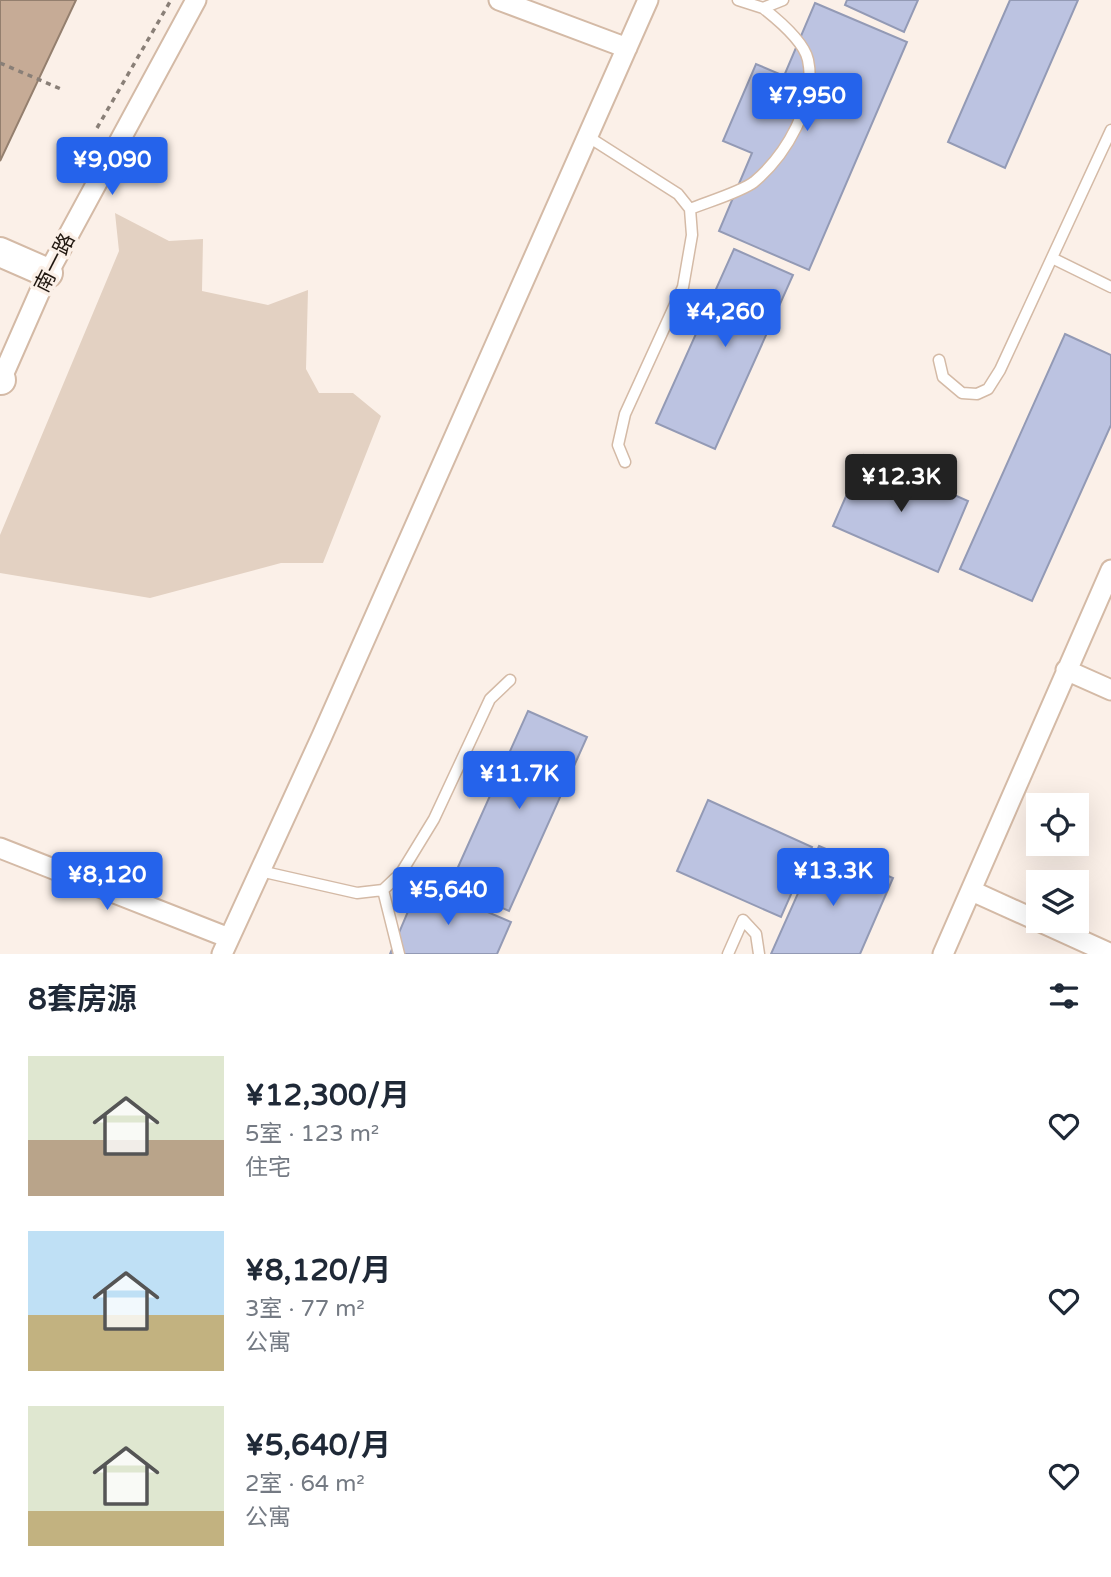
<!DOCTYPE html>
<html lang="zh">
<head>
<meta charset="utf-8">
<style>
  :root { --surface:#fff; --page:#f6f6f7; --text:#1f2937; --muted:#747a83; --accent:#2563eb }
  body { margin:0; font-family:"Varela Round","Noto Sans SC",sans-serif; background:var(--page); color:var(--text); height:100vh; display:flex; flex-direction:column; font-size:26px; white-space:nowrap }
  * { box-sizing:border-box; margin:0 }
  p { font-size:23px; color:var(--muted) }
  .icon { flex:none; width:38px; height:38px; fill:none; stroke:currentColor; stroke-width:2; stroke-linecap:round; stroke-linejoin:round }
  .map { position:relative; height:954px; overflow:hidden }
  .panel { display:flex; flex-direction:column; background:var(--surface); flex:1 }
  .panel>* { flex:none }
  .buttons { position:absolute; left:1026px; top:793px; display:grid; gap:14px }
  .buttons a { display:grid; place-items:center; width:63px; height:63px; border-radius:0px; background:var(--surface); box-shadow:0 7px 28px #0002; font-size:35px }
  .price { position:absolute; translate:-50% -60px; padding:0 16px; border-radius:7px; background:var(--accent); color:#fff; font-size:23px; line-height:46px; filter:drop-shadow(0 2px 4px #0008) }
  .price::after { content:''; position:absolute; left:50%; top:42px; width:21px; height:16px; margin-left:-10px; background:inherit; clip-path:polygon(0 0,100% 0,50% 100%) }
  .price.selected { background:#222; color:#fff }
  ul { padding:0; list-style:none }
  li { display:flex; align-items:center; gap:21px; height:175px; padding:0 28px }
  li span { display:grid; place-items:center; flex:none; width:196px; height:140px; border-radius:0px; color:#555 }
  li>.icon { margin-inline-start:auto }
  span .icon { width:84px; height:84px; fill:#fffc; stroke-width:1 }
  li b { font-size:30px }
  h2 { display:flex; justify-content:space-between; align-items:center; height:84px; padding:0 28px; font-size:30px }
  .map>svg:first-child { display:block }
  .green { fill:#e3d1c2 }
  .water { fill:#c6ab96; stroke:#947f6e; stroke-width:2 }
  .building { fill:#bcc3e1; stroke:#939ab5; stroke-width:2 }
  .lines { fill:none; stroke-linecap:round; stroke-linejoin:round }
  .lane-casing { stroke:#d4baa6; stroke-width:13 }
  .street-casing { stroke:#d4baa6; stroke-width:23 }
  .secondary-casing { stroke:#d4baa6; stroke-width:32 }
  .path { stroke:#897f77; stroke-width:3.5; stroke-dasharray:5 5; stroke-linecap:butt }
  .lane { stroke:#fff; stroke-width:10 }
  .street { stroke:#fff; stroke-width:19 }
  .secondary { stroke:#fff; stroke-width:28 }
  .labels { text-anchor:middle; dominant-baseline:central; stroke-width:7; stroke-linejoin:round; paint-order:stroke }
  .street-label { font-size:21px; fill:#211811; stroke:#fbf0e8 }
</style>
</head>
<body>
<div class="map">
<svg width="1111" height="954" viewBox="0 0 1111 954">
  <rect width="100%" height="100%" fill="#fbf0e8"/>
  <path class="green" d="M115,213L169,241L203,239L202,291L268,305L308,290L306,369L319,393H353L381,416L323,563H281L150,598L0,573V535L119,251Z"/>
  <path class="water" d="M0,0H76L0,161Z"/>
  <path class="building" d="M847,0H918L904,32L845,5Z
    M1010,0H1078L1005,168L948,142Z
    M815,3L907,42L809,270L719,231L752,153L723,141L756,64L784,76Z
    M734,249L793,275L715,449L656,423Z
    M1065,334L1111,355V425L1032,601L960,569Z
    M864,455L968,501L938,572L833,526Z
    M528,711L587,737L509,911L450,885Z
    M708,800L812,847L781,917L677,871Z
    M819,846L893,878L860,954H771Z
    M420,883L511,922L497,954H390Z"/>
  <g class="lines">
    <g class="lane-casing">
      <path id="lane" d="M738,0L763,8L783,0
        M587,136L678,194L690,209L692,235L683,287L625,414L618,445L625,462
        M690,209C707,202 741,192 754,182C786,155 817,103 808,60C804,41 777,19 763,8
        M1052,258L1111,287
        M939,360L943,377L962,393L977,394L988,389L1000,370L1111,130
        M260,871L357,893L383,890L401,873L434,819L490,699L510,680
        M383,890L399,954
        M728,954L743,920L756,934L759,954"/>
    </g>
    <g class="street-casing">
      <path id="street" d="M499,0L627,48
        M0,382L48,273L196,0
        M1066,670L1111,690
        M0,848L229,938
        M972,891L1111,954
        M222,954L322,736L648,0
        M943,954L1111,570"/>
    </g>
    <g class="secondary-casing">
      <path id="secondary" d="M0,252L48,273
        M0,379L1,380"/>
    </g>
    <path class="path" d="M0,63L61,89
      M97,128L171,0"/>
    <use href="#lane" class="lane"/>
    <use href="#street" class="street"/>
    <use href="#secondary" class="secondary"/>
  </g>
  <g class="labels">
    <g class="street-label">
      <text transform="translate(55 263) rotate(-63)">南一路</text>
    </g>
  </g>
</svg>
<div class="buttons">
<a><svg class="icon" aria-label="locate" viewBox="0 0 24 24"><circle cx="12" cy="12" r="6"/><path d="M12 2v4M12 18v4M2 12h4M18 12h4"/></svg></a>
<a><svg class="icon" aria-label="layers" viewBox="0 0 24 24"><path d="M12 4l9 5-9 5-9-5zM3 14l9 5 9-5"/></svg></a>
</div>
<b class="price" style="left:807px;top:133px">¥7,950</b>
<b class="price" style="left:112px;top:197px">¥9,090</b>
<b class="price" style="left:725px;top:349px">¥4,260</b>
<b class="price selected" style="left:901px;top:514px">¥12.3K</b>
<b class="price" style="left:519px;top:811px">¥11.7K</b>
<b class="price" style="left:833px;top:908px">¥13.3K</b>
<b class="price" style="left:107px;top:912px">¥8,120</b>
<b class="price" style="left:448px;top:927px">¥5,640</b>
</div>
<section class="panel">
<h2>8套房源<svg class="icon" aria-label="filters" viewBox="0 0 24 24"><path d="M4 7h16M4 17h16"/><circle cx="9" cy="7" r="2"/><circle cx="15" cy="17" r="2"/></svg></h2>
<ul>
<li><span style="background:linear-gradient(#dfe7d0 60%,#b9a48a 0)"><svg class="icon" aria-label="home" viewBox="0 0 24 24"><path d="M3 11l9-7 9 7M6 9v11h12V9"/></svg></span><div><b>¥12,300/月</b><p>5室 · 123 m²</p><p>住宅</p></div><svg class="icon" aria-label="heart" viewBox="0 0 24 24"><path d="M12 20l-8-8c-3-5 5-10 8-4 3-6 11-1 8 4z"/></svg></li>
<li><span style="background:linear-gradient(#bfe0f5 60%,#c2b280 0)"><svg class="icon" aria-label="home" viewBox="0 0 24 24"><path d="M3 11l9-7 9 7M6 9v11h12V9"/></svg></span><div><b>¥8,120/月</b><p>3室 · 77 m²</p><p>公寓</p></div><svg class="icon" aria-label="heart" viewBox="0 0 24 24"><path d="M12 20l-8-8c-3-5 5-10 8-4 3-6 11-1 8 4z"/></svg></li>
<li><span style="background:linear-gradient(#dfe7d0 75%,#c2b280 0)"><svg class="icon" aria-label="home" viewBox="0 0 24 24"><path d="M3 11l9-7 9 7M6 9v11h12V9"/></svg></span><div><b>¥5,640/月</b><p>2室 · 64 m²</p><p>公寓</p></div><svg class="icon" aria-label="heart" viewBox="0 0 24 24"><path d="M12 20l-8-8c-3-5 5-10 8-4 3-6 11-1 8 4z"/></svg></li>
</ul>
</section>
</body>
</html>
